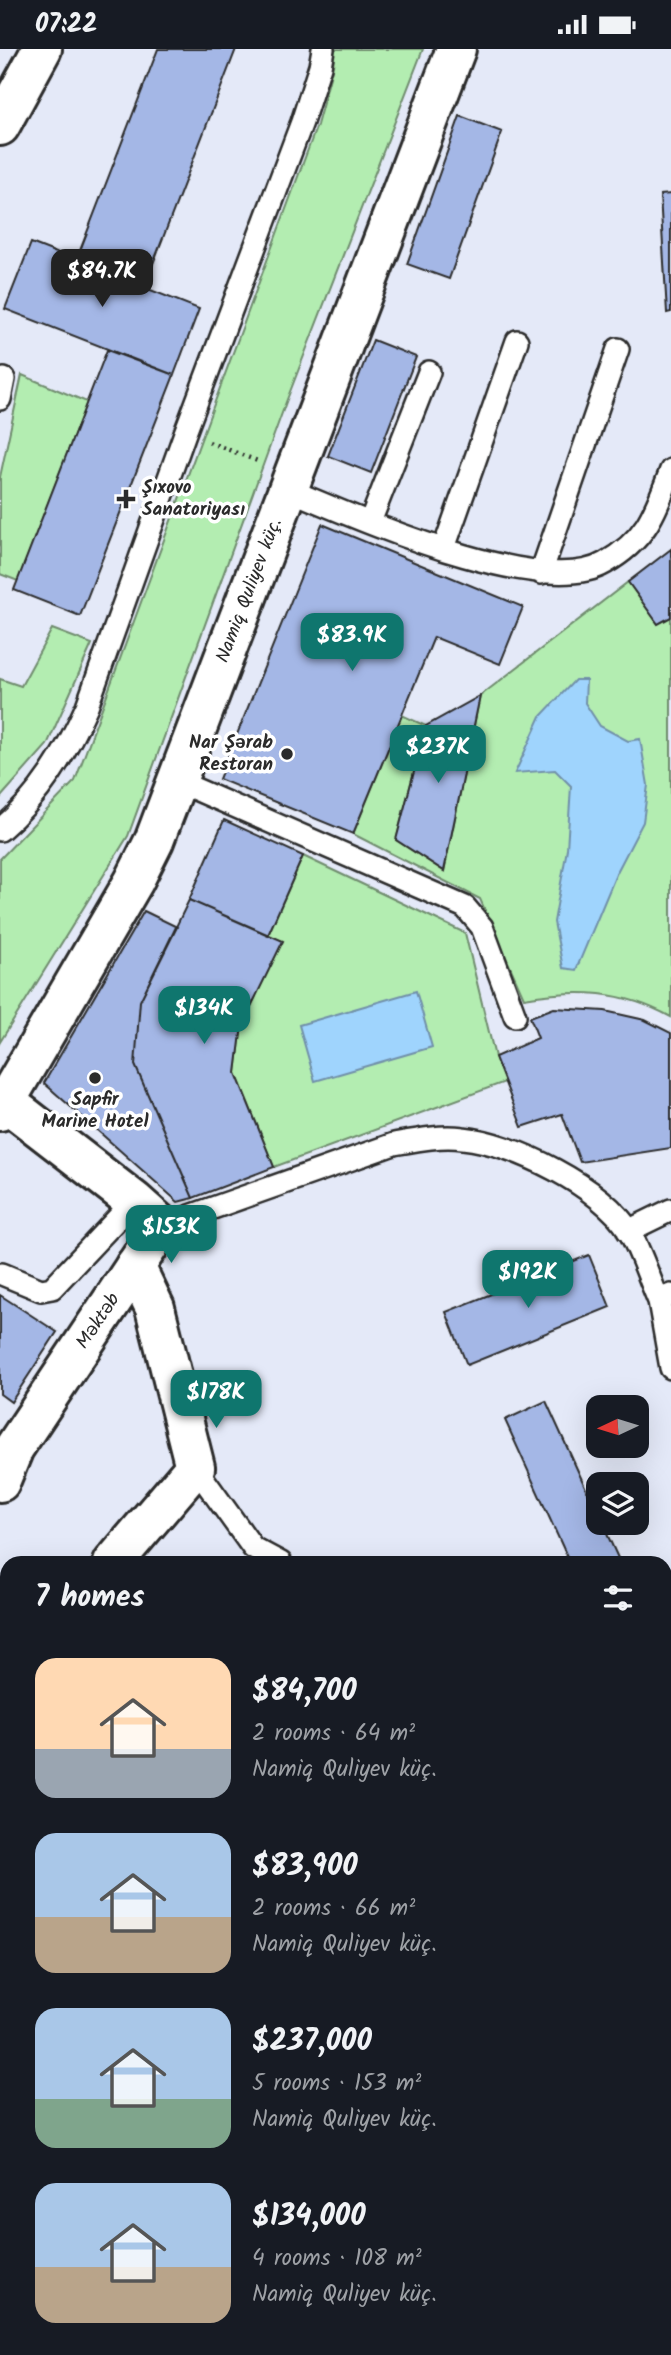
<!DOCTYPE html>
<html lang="en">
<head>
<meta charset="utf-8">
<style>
  :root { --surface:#171b24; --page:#242831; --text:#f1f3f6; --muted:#9ea1a6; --accent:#0f766e }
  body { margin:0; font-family:Kalam,sans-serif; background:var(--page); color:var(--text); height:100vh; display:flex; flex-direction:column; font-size:26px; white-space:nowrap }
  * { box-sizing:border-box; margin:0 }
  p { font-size:23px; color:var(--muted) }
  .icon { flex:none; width:38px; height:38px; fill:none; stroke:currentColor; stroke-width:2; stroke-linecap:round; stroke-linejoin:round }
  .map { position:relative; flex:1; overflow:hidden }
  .panel { position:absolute; left:0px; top:1507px; width:672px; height:800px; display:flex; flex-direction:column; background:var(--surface); border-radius:21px 21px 0 0; box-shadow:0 7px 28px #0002 }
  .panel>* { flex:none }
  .needle { width:46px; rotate:266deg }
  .fabs { position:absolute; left:586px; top:1346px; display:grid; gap:14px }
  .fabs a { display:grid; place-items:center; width:63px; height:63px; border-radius:14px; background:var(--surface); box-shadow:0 7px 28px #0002; font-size:35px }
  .price { position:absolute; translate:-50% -60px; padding:0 16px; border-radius:14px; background:var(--accent); color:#fff; font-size:23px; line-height:46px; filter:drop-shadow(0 2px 4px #0008) }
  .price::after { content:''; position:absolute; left:50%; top:42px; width:21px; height:16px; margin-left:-10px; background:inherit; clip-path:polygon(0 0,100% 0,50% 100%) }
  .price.on { background:#222; color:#fff }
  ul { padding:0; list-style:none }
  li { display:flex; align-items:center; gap:21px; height:175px; padding:0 35px }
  li span { display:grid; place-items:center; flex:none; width:196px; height:140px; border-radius:21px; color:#555 }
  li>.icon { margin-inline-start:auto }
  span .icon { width:84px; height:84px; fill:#fffc; stroke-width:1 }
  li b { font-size:30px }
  h2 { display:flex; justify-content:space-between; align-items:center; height:84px; padding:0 35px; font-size:30px }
  .status { display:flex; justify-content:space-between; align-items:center; height:49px; padding:0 35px; background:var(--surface); direction:ltr }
  .status svg { height:19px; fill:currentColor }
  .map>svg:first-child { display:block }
  .green { fill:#b3edb1; stroke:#6f8c6e; stroke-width:2 }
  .water { fill:#9fd4fd; stroke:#7190a9; stroke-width:2 }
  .building { fill:#a4b7e6; stroke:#2b2b2b; stroke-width:2 }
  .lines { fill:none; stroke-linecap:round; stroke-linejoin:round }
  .lane-casing { stroke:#2b2b2b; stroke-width:26 }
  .street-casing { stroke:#2b2b2b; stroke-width:44 }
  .secondary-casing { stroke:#2b2b2b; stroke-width:44 }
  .path { stroke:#2b2b2b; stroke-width:4.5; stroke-dasharray:2 5; stroke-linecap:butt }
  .lane { stroke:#fff; stroke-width:21 }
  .street { stroke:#fff; stroke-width:38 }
  .secondary { stroke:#fff; stroke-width:38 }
  .poi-dot { fill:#2b2b2b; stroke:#fff; stroke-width:2.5 }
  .labels { text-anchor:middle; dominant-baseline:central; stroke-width:7; stroke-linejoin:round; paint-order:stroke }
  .poi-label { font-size:19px; font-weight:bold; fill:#2b2b2b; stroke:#fff; text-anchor:start }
  .street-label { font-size:19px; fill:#2b2b2b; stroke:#fff }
</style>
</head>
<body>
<div class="status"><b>07:22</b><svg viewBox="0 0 49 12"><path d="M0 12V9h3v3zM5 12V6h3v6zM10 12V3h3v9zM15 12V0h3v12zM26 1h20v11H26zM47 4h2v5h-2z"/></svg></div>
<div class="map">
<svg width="671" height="2306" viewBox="0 0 671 2306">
  <rect width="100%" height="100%" fill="#e4e9f8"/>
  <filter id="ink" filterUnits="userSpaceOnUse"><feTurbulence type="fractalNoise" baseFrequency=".0143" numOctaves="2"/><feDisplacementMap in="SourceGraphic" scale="14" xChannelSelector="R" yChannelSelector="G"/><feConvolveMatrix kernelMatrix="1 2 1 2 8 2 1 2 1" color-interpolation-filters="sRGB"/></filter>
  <g filter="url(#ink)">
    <path class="green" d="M335,0H423L286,353L128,787L0,993V810L75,732L317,76L333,17Z
      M22,326L87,353L18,532L0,525V428Z
      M628,533L658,575L671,568V968C622,941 578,940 524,949L480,850L353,785L402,666L426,677L396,791L444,822L480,647Z
      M52,580L92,595L47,696L0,749V630L21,637Z
      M303,807L465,884L495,1008L505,1033L274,1118L236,1024L242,976L282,892L268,886Z
      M7,1756V2073L0,2056V1760Z"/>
    <path class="water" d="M575,631H586L585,654L600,677L628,692L640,690L648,736L643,773L617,823L576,921L563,919L554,873L567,800L571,737L555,721L515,724L541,667Z
      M416,942L432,998L315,1032L299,976Z"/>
    <path class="building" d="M158,0H236L144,238L76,212Z
      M460,67L502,83L449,230L407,215Z
      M671,145V263L667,264L660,146Z
      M31,194L199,260L174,326L5,260Z
      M373,291L416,308L371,424L328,407Z
      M107,301L174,326L80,567L14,541Z
      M322,475L523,558L500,615L434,588L353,785L219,730Z
      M671,500V568L658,575L628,533Z
      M480,647L444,822L396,791L426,677Z
      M224,771L303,807L268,886L189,851Z
      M189,851L283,892L242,976L236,1024L274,1118L193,1149L135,1016L140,952Z
      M144,862L177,878L140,952L135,1016L193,1149L178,1153L44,1034Z
      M554,959L605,962L645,971L671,984V1099L580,1113L562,1065L522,1078L495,1008L538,989L530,968Z
      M589,1206L610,1258L467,1316L446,1263Z
      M0,1246L57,1283L11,1353L0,1345Z
      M546,1352L598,1466V1474H602L618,1509L608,1514H570L505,1371Z"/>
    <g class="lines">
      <g class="lane-casing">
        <path id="lane" d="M0,350L4,330
          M287,440C353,467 541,552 605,514C647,490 655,463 671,421
          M370,473L429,323
          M444,499L517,292
          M541,524L618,300
          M177,732L465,858L482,878L515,967
          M0,781C40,747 66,704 87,657L185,384L302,73L320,17L323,0
          M162,1177L394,1095C416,1091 440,1086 463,1089C514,1094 602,1138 629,1182C641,1203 649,1229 659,1252L671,1246
          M628,1182L671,1161
          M2,1225L41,1241L52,1239L134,1152
          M659,1252L671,1319
          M195,1418L253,1499L281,1514
          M0,2296L7,2289"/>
      </g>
      <g class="street-casing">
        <g id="street">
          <path d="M0,77L42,0"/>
          <path id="s1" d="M0,1433L14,1399L162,1177L134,1152L6,1053"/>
          <path d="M113,1514L195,1418L155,1259L135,1217"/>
        </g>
      </g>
      <g class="secondary-casing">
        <g id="secondary">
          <path id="s2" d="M0,1062L134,832L154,792L456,0"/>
        </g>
      </g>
      <path class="path" d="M209,393L260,413
        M665,2229L671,2248"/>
      <use href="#lane" class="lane"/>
      <use href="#street" class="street"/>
      <use href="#secondary" class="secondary"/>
    </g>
  </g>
  <g class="poi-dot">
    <path d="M122.5 439.5h7v7h7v7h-7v7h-7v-7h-7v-7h7z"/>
    <circle cx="287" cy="705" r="7"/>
    <circle cx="95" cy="1029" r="7"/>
  </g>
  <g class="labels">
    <g class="poi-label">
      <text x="142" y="439">Şıxovo<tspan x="142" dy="22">Sanatoriyası</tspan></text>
      <text x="273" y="694" text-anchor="end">Nar Şərab<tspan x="273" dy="22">Restoran</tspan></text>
      <text x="95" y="1051" text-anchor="middle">Sapfir<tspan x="95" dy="22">Marine Hotel</tspan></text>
    </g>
    <g class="street-label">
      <text stroke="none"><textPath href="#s2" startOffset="579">Namiq Quliyev küç.</textPath></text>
      <text stroke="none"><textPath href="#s1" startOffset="189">Məktəb</textPath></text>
    </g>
  </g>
</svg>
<div class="fabs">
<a><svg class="needle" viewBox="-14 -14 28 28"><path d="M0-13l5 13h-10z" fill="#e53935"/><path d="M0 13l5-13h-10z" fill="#9ea1a6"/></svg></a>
<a><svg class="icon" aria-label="layers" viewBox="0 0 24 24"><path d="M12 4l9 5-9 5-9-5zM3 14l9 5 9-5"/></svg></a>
</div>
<b class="price on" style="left:102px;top:260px">$84.7K</b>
<b class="price" style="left:352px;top:624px">$83.9K</b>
<b class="price" style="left:438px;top:736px">$237K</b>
<b class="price" style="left:204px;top:997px">$134K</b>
<b class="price" style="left:171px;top:1216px">$153K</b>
<b class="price" style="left:528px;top:1261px">$192K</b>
<b class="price" style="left:216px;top:1381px">$178K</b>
<section class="panel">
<h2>7 homes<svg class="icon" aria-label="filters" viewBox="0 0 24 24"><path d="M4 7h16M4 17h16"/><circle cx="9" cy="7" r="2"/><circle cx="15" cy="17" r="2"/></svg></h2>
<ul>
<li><span style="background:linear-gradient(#ffd9b3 65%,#9aa5b1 0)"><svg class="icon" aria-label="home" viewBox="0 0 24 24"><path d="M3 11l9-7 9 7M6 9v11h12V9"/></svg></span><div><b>$84,700</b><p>2 rooms · 64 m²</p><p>Namiq Quliyev küç.</p></div></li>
<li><span style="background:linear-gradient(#a9c7e8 60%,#b9a48a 0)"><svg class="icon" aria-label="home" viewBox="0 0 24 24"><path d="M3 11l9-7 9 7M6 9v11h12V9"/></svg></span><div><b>$83,900</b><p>2 rooms · 66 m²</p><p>Namiq Quliyev küç.</p></div></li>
<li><span style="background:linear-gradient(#a9c7e8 65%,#7fa58c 0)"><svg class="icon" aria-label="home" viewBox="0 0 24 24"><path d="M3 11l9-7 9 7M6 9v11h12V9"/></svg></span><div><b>$237,000</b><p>5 rooms · 153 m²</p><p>Namiq Quliyev küç.</p></div></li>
<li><span style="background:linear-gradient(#a9c7e8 60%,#b9a48a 0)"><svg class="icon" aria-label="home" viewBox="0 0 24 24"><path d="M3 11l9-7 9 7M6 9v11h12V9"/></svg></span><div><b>$134,000</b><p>4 rooms · 108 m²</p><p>Namiq Quliyev küç.</p></div></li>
</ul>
</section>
</div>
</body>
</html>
